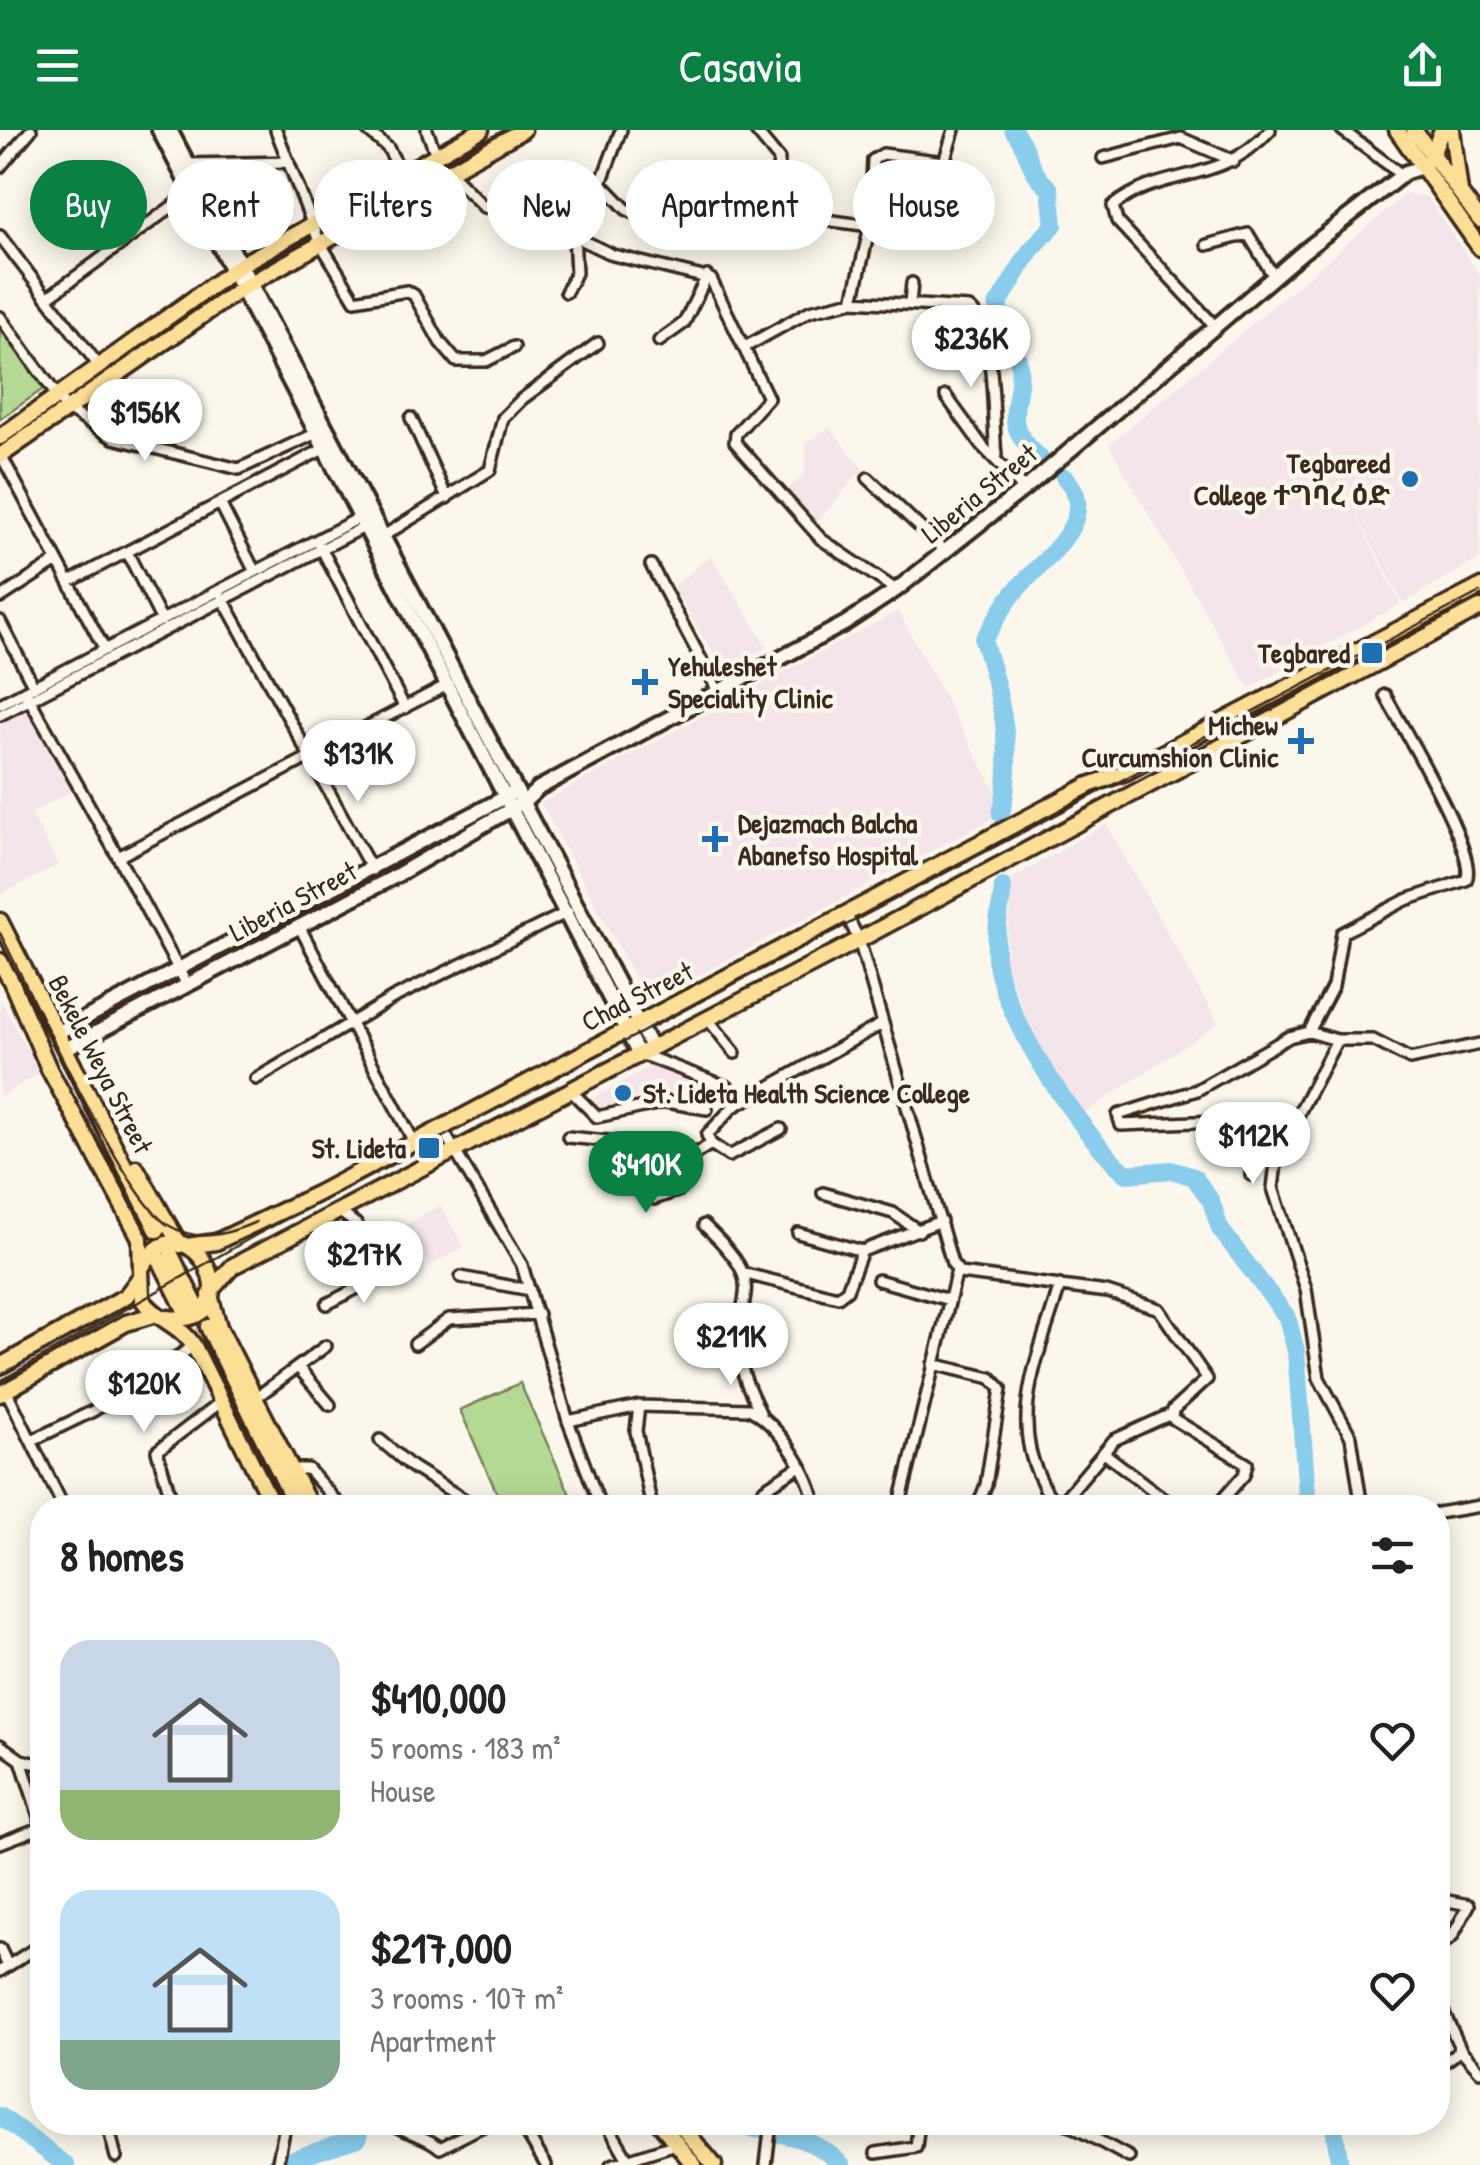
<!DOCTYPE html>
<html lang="en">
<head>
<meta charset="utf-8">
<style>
  :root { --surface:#fff; --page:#f2f2f2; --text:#222; --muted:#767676; --accent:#0b8043 }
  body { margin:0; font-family:"Patrick Hand","Noto Sans Ethiopic",sans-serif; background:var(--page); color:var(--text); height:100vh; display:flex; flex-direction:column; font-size:38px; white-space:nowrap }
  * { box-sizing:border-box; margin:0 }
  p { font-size:32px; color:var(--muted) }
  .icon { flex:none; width:55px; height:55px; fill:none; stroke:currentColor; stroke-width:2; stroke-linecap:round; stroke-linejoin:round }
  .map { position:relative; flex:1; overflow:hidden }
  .drawer { position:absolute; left:30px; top:1365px; width:1420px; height:640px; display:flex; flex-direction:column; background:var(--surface); border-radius:40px; box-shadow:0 5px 25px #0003 }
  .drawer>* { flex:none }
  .hud { position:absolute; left:30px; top:30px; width:1420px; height:90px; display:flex; gap:20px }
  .price { position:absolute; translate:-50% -85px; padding:0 22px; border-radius:35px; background:#fff; color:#222; font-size:32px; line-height:65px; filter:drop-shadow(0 2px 5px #0008) }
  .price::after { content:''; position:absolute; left:50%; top:60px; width:30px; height:22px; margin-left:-15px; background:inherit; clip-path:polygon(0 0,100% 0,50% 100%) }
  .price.on { background:var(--accent); color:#fff }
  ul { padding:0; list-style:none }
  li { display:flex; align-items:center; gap:30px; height:250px; padding:0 30px }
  li span { display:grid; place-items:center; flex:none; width:280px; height:200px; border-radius:30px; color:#555 }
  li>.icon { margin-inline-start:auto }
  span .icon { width:120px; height:120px; fill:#fffc; stroke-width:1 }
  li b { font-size:42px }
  h2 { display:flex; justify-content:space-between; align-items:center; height:120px; padding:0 30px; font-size:42px }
  .chip { padding:0 35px; border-radius:45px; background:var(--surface); box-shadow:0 5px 25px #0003; font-size:35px; line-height:90px }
  .chip.on { background:var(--accent); color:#fff }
  header { display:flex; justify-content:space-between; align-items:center; height:130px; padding:0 30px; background:var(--accent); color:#fff; font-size:45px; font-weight:600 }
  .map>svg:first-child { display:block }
  .built { fill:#f3e5e9 }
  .green { fill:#b3d995; stroke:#77825a; stroke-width:2.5 }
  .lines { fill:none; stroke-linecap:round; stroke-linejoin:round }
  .river { stroke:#89cceb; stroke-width:18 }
  .primary-tunnel { stroke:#d5cec3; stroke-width:14; stroke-dasharray:14 7; stroke-linecap:butt }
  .street-casing { stroke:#3b2a1e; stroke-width:16 }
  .secondary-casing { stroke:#3b2a1e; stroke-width:20 }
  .primary-casing { stroke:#3b2a1e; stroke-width:21 }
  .street { stroke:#fbf7ec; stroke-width:9 }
  .secondary { stroke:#fbf7ec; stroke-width:12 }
  .primary { stroke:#fdde96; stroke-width:14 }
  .tram { stroke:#3b2a1e; stroke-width:2.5 }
  .poi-dot { fill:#1f6fb2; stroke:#fbf7ec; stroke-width:4 }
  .labels { text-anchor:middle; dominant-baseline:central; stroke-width:9; stroke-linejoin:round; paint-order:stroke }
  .poi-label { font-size:28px; font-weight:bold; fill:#3b2a1e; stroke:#fbf7ec; text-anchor:end }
  .street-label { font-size:28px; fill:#3b2a1e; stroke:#fbf7ec }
</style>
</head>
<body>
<header><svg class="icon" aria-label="menu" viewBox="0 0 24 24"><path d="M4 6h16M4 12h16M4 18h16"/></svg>Casavia<svg class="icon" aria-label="share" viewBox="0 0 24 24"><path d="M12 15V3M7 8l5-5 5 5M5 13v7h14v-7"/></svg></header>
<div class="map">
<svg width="1480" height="2035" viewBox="0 0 1480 2035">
  <rect width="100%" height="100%" fill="#fbf7ec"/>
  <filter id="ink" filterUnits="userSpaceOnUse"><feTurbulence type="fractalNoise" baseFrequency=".01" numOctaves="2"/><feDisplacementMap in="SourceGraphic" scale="20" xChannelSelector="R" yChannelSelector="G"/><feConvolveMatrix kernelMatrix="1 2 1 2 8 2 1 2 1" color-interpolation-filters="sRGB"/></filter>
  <g filter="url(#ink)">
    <path class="built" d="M1406,64L1427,67L1480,146V428L1403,473L1348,368L1400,474L1249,558L1109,315Z
      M829,297L863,339L815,394L786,361L805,343L806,314Z
      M711,426L767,517L724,541L673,457Z
      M898,481L1006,681L648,872L541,673Z
      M29,575L74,660L31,683L58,735L0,765V589Z
      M1106,694L1218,893L1083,984L1035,910L1005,833L1013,748Z
      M0,869L40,943L0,966Z
      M650,936L711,954L703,974L653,958L604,986L593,968Z
      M440,1075L464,1117L430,1136L406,1095Z"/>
    <path class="green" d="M0,187L49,255L0,289Z
      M520,1253L573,1371L559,1377H503L460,1280Z"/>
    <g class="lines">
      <path class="river" d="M1013,0C1033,24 1024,37 1050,59L1054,95L1030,121L997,176C1007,195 1016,214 1019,235C1024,274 996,290 1040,328
        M1001,684C1016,626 1001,566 983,510C995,492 1005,472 1019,457C1043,430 1104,386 1064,347
        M1003,757C1001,779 994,805 996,827C1001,885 1083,1008 1127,1044L1171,1040L1194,1047L1211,1071L1220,1099L1287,1187L1296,1221L1308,1378
        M0,1986L66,2035
        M743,1992V1997C780,2003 815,2007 842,2035
        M1333,1992L1340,2035
        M275,2035L358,2008L360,1992"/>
      <path class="primary-tunnel" d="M147,1105L160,1130
        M185,1180L196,1203"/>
      <g class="street-casing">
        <path id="street" d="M276,0L319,111L355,170L407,161L414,165L440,212L456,231H486L514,217
          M367,0L388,18L402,44
          M427,0L436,25
          M755,0L779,29L775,74L781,84L870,96
          M1342,0L1402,45
          M1103,28L1181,8L1234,31
          M187,34L289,32
          M0,37L31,0
          M448,41L484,77L506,79L570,98L584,111L613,125L711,149L768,268L736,304L735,312L821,409L896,460
          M601,53L626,79L691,112
          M870,57L957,77
          M570,98L601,53L621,0
          M0,106L99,236
          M1207,115L1248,104L1274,147
          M566,162L576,143L574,105
          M47,168L192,62
          M853,171L870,96L873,30L883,24L944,32L954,0
          M910,173L912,153
          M0,187L66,278L113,308L239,339L319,302
          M1215,196L1117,91L1113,76C1162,36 1219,57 1270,0
          M659,211L684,193L707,146
          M745,217L810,181L853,171L969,178C997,198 992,290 996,325
          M946,266L983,317L1024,359
          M411,288L447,368
          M1,325L105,520
          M868,348L946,422
          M221,375L255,442
          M385,405L490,340L503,288L522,269L598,213
          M320,416L405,578
          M127,422L162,491
          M651,435L719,563
          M69,452L329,316
          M222,467L372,740
          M0,468L57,431
          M0,491L34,557
          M25,561L118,727L449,554
          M0,574L361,387
          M0,585L366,396
          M118,727L187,855
          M847,786L859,810L952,1133L960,1143L1107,1162L1159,1179L1207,1249L1173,1280L1172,1288L1247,1334L1244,1345L1215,1378
          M299,796L414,1012
          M707,888L735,923
          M1337,910L1309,902L1333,856L1342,803L1406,770L1466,750C1480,725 1401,595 1385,565
          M638,923L728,957
          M256,949L393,868L568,782
          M570,960L597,987L666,972L707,979
          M441,997L522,1135L568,1291L601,1378
          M781,999L729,1026L711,1014L707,1005L733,977L880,895
          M568,1007L667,1017L684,1031L711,1014
          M622,1013L625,1047L654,1069L680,1060L684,1031
          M1251,1045L1254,1012L1243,990L1121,995L1118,985L1197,960L1289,907L1309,902
          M823,1063L893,1083L919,1101
          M704,1095C775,1162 731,1157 741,1232C743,1250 754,1268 761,1285
          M798,1103L862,1121
          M746,1144L838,1167L847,1160L862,1121L941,1091
          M461,1147L530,1160
          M878,1150L949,1170
          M1060,1155C1042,1218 1008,1285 1040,1348C1045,1358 1048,1368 1058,1372L1066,1367L1114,1310L1171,1284
          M327,1174L384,1144L356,1094L340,1082
          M708,1195L743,1196
          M415,1214L449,1189L538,1184
          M933,1234L991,1248L1001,1259L986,1355L977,1378
          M298,1237L330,1275
          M6,1260L64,1378
          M254,1269L326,1216
          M639,1276L636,1301L652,1378
          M568,1291L639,1276L749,1279C779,1294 811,1344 816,1378
          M33,1310L93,1281L194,1216
          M380,1310L412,1337L478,1378
          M1104,1323L1176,1378
          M290,1339H308L342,1378
          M764,1359L800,1336
          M174,1378L157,1321L222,1271
          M899,1378L957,1140
          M1362,1378L1351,1307L1319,1248L1306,1159L1273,1058L1277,1025L1337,910H1373L1410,929L1480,914
          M1438,1383L1480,1376
          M0,1615L21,1630L42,1635
          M21,1630L42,1696
          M0,1713L42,1697
          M1438,1769L1469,1775L1452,1807L1438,1818
          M0,1819L8,1836
          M0,1841L42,1814
          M1438,1870L1461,1920L1480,1941
          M1438,1937L1461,1920
          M107,1992L116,2027
          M391,1992C407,2005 424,2004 440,2018L481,1997L504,1992
          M508,1992L526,2002L546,2035
          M606,1992L627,2028
          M1064,1992L1129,2027
          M876,2023L916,2017L919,1992
          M277,2035L286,1992
          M611,2035L676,2014
          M766,2035L771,1992"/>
      </g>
      <g class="secondary-casing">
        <path id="secondary" d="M159,0L638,923
          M170,0L651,917
          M57,903L511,664
          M65,919L392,748L525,671L539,658L846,493L896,460L1034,351L1304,121L1406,42L1423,37"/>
      </g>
      <g class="primary-casing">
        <path id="primary" d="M1397,0L1480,118
          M1414,0L1480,90
          M1452,0L1460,62
          M1430,29L1442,0
          M0,307L242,134L481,0
          M0,326L242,158L523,0
          M0,791L157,1100
          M0,831L14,857
          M10,849L49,939L140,1108L142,1169C155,1189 180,1194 194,1216L274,1378
          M136,1038L180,1115
          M187,1116L216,1112L319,1063L1089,655L1126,642L1480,457
          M171,1125L196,1175
          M160,1130L185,1180
          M142,1137C189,1058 259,1198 167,1188
          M212,1159L233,1136L859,810L1480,478
          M210,1165L219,1197L311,1378
          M208,1197L297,1378
          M0,1236L126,1166L138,1150
          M0,1264L126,1193L156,1184
          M659,1992L694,2035
          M678,1992L714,2035"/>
      </g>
      <use href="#street" class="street"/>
      <use href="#secondary" class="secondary"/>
      <use href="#primary" class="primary"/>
      <path class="tram" d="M0,803C29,859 125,1069 168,1095C198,1113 226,1105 256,1092
        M0,1251L256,1105L1480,462"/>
    </g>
  </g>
  <g class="poi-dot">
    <circle cx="1410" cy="349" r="10"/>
    <rect x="1360" y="511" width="24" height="24" rx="5"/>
    <path d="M640 537h10v10h10v10h-10v10h-10v-10h-10v-10h10z"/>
    <path d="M1296 596h10v10h10v10h-10v10h-10v-10h-10v-10h10z"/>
    <path d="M710 694h10v10h10v10h-10v10h-10v-10h-10v-10h10z"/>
    <circle cx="623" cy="963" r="10"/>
    <rect x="417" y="1006" width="24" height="24" rx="5"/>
  </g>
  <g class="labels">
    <g class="poi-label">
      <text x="1390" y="333">Tegbareed<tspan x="1390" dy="32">College ተግባረ ዕድ</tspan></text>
      <text x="1350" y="523">Tegbared</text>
      <text x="668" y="536" text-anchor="start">Yehuleshet<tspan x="668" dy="32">Speciality Clinic</tspan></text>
      <text x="1278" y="595">Michew<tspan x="1278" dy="32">Curcumshion Clinic</tspan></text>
      <text x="738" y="693" text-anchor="start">Dejazmach Balcha<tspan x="738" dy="32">Abanefso Hospital</tspan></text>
      <text x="643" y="963" text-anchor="start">St. Lideta Health Science College</text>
      <text x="406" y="1018">St. Lideta</text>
    </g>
    <g class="street-label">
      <text transform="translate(979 363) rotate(-39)">Liberia Street</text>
      <text transform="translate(293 771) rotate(-28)">Liberia Street</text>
      <text transform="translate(637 866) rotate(-27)">Chad Street</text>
      <text transform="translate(101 934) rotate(63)">Bekele Weya Street</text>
    </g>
  </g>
</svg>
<b class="price" style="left:971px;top:260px">$236K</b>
<b class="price" style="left:145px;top:334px">$156K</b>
<b class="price" style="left:358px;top:675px">$131K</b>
<b class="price" style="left:1253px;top:1057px">$112K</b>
<b class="price on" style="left:646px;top:1086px">$410K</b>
<b class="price" style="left:364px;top:1176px">$217K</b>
<b class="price" style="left:731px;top:1258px">$211K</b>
<b class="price" style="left:144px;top:1305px">$120K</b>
<div class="hud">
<a class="chip on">Buy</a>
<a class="chip">Rent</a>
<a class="chip">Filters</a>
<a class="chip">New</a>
<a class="chip">Apartment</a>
<a class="chip">House</a>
</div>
<section class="drawer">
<h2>8 homes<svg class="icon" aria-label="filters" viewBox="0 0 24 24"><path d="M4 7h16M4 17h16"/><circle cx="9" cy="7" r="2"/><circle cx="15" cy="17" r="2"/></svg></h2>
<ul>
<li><span style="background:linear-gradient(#c9d6e8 75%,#8fb573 0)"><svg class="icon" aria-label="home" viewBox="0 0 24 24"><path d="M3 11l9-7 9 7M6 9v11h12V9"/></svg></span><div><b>$410,000</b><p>5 rooms · 183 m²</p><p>House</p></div><svg class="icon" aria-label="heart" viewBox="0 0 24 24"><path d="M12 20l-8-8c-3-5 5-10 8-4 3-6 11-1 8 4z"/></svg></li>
<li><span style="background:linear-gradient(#bfe0f5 75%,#7fa58c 0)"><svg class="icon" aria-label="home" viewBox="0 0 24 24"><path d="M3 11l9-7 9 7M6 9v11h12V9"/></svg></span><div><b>$217,000</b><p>3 rooms · 107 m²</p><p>Apartment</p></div><svg class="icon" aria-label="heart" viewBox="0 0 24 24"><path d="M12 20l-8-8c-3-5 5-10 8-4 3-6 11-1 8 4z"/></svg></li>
</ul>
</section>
</div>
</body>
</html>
